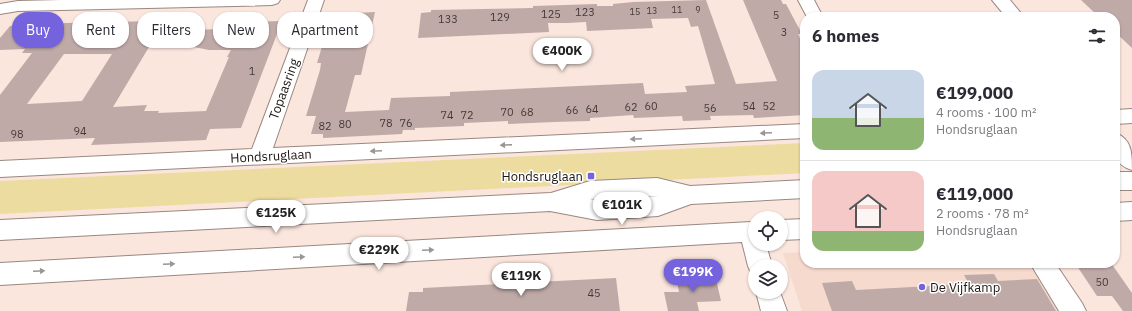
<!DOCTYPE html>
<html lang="en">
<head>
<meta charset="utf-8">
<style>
  :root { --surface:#fff; --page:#f2f2f3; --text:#2b2b33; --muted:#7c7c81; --line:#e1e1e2; --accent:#7562dd }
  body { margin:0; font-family:"IBM Plex Sans",sans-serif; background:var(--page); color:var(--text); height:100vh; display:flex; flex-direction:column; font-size:15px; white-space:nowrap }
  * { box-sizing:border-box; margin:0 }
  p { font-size:13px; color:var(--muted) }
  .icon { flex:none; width:22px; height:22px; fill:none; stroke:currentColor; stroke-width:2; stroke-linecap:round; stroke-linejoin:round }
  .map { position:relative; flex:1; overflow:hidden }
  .side { position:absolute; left:800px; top:12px; width:320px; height:256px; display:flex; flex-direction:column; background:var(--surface); border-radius:16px; box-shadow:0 1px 3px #0004 }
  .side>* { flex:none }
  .banner { position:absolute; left:12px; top:12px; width:380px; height:36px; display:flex; gap:8px }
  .controls { position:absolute; left:748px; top:211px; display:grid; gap:8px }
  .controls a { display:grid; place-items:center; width:40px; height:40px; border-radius:50%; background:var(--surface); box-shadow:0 1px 3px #0004; font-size:20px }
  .price { position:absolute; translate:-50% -34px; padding:0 9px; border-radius:14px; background:#fff; color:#222; font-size:13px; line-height:26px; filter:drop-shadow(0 1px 2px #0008) }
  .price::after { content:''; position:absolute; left:50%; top:24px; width:12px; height:9px; margin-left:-6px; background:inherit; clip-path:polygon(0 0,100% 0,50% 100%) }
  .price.current { background:var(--accent); color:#fff }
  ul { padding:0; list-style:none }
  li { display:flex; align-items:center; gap:12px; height:100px; padding:0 12px }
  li+li { border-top:1px solid var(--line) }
  li span { display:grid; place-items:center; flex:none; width:112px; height:80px; border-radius:12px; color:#555 }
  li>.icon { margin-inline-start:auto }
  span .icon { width:48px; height:48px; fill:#fffc; stroke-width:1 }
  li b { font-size:17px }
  h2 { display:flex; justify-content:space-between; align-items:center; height:48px; padding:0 12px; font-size:17px }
  .pill { padding:0 14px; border-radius:16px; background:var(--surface); box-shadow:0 1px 3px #0004; font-size:14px; line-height:36px }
  .pill.current { background:var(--accent); color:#fff }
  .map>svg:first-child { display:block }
  .built { fill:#f5dacd }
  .green { fill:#ecdc9f }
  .building { fill:#bfaaa8; fill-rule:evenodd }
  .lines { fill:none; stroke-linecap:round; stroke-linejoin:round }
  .street-casing { stroke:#998880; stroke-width:2 }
  .secondary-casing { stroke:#998880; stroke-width:2 }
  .street { fill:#fff; fill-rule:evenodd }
  .secondary { fill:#fff; fill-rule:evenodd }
  .oneway { fill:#999694 }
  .poi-dot { fill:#7562dd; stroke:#fff; stroke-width:1.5 }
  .labels { text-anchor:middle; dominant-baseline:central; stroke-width:3; stroke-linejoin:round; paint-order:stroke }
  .far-number-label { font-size:9px; fill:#453a38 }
  .number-label { font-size:11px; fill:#453a38 }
  .street-label { font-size:13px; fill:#1c1512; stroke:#fff }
  .poi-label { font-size:13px; fill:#1c1512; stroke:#fff; text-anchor:end }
</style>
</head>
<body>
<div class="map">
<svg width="1132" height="311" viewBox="0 0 1132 311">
  <rect width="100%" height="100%" fill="#fae6dd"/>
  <path class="built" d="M805,252V263H1034L1064,311H802L783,253Z"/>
  <path class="green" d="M805,143V173L0,214V181Z"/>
  <path class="building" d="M706,0L736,84L777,81L743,0H781L783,4H786L802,34H798L805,50V115L754,118L753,115L710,116L711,120L683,121L682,116L634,118L633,115L590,118V121L554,122L508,124V121L464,123V126L415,128V130H403L402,134L323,138V134H311L316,116H306L320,70L321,63H317L330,20H334L335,14L375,12L361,75H355L345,112L389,110L391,98L450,96V92L643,83L645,94L687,92L685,86L715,84L698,26L691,27L688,18L651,19L653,28L587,31L586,22L567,23H548L549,32L418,38L421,13L431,12V10L533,8V6L597,4V6H613V4L633,2Z
    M1081,0H1132V48L1115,32V17H1099Z
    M200,20L195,30L242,28L245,22L282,21L241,128L210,129L206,140L91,145L95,138L0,142V95L32,53H22L25,49L0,50V38L10,26L66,23ZM184,45L209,50H231L227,57H229L206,111L158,113L159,111H144L147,105L113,107L149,47ZM64,54H112L82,101L27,104Z
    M1075,263H1111L1132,293V311H1123L1112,296H1097Z
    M994,274L998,281L1037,279L1056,311H832L822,283L852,281L856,290L969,284L964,275Z
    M715,275L721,301L697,302L699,311H668L664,292H679L676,277Z
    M616,278L620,311H406L409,292H423V288Z"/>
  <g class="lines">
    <g class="street-casing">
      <path id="street" d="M61,0H280L278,3L272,5L18,11L0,14V4L18,1Z
        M308,0H324L273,148L805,124V138L0,177V161L252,149Z
        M798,0H814L823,17H807Z
        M1132,109V123L1115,124V110Z
        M1132,202V220L1115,221V203Z
        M805,219V239L781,240V220Z
        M751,222H755V244H766L772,266H755V275L751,273L748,266L742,242L0,285V263Z
        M1030,263H1055L1082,303L1086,311H1059Z
        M756,292H780L787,311H761Z"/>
    </g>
    <g class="secondary-casing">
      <path id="secondary" d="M992,0H1010L1024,17H1006Z
        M1115,133C1132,139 1132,153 1132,170C1112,164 1115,150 1115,133Z
        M1115,172H1132V190H1115Z
        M657,178L690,186L805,180V198L691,204L658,216L597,220L550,211L0,240V220L551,193L590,181ZM657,196H658L597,200L590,199Z"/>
    </g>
    <use href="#street" class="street"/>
    <use href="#secondary" class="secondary"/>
  </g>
  <defs><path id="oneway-solid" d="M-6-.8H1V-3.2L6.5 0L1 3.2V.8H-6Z"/></defs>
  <g class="oneway">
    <use href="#oneway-solid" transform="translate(766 133) rotate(177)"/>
    <use href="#oneway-solid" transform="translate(636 139) rotate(177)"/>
    <use href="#oneway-solid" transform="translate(506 145) rotate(177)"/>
    <use href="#oneway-solid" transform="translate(376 151) rotate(177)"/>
    <use href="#oneway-solid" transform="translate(428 250) rotate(-3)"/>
    <use href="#oneway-solid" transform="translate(299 257) rotate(-3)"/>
    <use href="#oneway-solid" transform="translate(169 264) rotate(-3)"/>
    <use href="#oneway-solid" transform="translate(39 271) rotate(-3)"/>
  </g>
  <g class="poi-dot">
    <rect x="587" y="172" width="8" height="8" rx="2"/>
    <circle cx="922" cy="287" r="4"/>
  </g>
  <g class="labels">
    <g class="far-number-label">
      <text x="677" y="9">11</text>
      <text x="698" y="9">9</text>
      <text x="652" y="10">13</text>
      <text x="635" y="11">15</text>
    </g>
    <g class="number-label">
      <text x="585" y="12">123</text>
      <text x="551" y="14">125</text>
      <text x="776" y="15">5</text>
      <text x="500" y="17">129</text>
      <text x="448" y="19">133</text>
      <text x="784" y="32">3</text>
      <text x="252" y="71">1</text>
      <text x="651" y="106">60</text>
      <text x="749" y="106">54</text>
      <text x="769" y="106">52</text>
      <text x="631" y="107">62</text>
      <text x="710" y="108">56</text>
      <text x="592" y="109">64</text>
      <text x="572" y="110">66</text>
      <text x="507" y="112">70</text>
      <text x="527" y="112">68</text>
      <text x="447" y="115">74</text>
      <text x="467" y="115">72</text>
      <text x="386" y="123">78</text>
      <text x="406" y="123">76</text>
      <text x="345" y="124">80</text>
      <text x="325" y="126">82</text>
      <text x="80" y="131">94</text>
      <text x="17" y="134">98</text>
      <text x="1102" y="282">50</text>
      <text x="594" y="293">45</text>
    </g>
    <g class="street-label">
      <text transform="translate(284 89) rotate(-70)">Topaasring</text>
      <text transform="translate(271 156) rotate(-3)">Hondsruglaan</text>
    </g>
    <g class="poi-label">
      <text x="583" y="176">Hondsruglaan</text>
      <text x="930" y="287" text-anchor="start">De Vijfkamp</text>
    </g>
  </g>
</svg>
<div class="controls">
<a><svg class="icon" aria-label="locate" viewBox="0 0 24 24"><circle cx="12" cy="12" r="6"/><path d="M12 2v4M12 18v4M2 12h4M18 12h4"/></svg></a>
<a><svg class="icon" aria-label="layers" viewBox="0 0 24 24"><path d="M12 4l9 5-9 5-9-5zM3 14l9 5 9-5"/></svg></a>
</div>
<b class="price" style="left:562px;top:72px">€400K</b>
<b class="price" style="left:622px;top:226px">€101K</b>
<b class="price" style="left:276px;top:234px">€125K</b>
<b class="price" style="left:379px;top:271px">€229K</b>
<b class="price current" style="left:693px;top:293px">€199K</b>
<b class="price" style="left:521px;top:297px">€119K</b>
<div class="banner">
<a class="pill current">Buy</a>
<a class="pill">Rent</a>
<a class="pill">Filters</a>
<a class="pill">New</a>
<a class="pill">Apartment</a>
</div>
<section class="side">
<h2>6 homes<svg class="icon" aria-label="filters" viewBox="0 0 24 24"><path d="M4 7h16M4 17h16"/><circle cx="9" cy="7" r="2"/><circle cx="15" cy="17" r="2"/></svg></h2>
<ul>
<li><span style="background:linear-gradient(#c9d6e8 60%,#8fb573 0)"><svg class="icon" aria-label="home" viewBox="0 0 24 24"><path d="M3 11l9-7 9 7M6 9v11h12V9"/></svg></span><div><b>€199,000</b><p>4 rooms · 100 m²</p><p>Hondsruglaan</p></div></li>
<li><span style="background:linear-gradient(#f6c9c9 75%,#8fb573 0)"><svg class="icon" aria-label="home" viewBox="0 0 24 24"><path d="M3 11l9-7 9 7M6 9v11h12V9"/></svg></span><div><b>€119,000</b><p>2 rooms · 78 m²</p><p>Hondsruglaan</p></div></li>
</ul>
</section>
</div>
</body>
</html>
